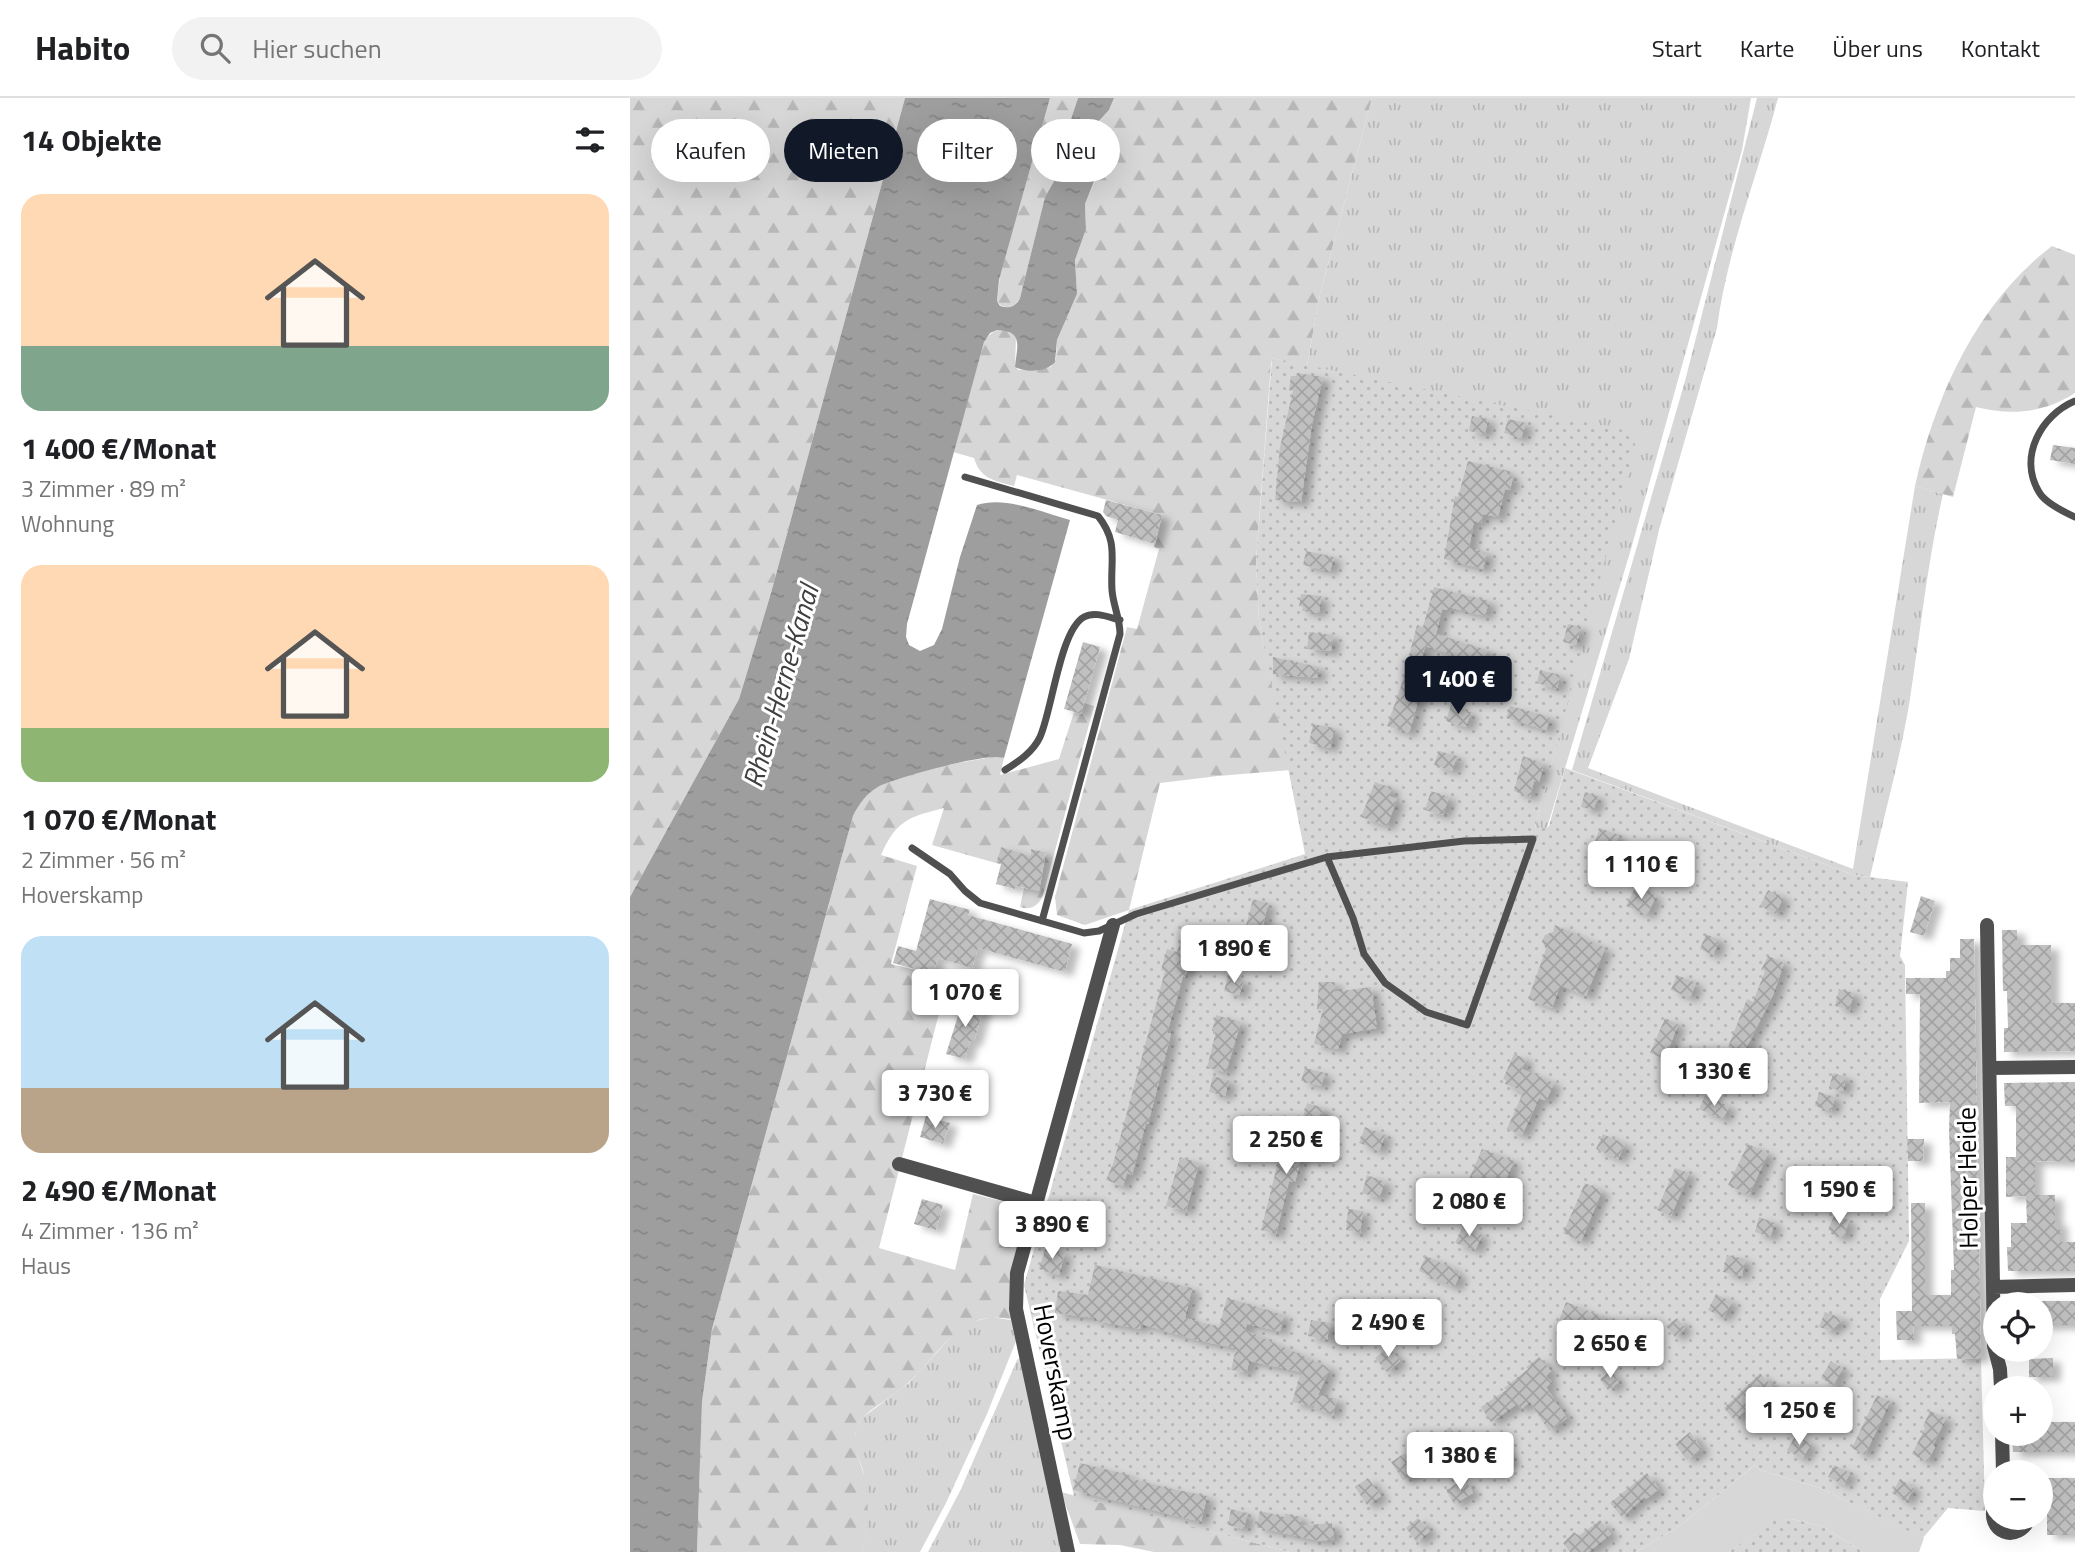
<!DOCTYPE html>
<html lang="de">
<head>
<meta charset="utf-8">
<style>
  :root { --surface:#fff; --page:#f2f2f2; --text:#202124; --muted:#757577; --line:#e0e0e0; --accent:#111827 }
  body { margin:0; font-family:"Titillium Web",sans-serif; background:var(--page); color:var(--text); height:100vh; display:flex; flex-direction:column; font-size:26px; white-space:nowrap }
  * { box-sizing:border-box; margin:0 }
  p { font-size:23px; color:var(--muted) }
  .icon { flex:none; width:38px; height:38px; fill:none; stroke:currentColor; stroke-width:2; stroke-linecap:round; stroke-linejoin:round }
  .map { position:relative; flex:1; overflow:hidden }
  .sheet { display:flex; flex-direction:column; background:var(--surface); width:630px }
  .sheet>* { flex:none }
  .hud { position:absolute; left:21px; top:21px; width:665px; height:63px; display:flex; gap:14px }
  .fabs { position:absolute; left:1353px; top:1194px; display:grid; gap:14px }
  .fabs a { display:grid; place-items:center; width:70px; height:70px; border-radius:50%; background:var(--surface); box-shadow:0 7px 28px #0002; font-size:35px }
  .price { position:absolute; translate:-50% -60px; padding:0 16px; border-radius:7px; background:#fff; color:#222; font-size:23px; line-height:46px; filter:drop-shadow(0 2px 4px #0008) }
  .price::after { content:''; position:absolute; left:50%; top:42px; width:21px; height:16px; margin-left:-10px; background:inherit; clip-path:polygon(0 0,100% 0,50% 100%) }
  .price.active { background:var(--accent); color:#fff }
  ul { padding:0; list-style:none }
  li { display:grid; align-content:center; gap:14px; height:371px; padding:0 21px }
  li span { display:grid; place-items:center; height:217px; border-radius:21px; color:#555 }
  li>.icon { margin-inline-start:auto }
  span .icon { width:126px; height:126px; fill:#fffc; stroke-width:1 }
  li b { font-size:30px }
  h2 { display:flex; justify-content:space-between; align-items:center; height:84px; padding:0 21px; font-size:30px }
  .pill { padding:0 24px; border-radius:32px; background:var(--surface); box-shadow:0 7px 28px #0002; font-size:24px; line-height:63px }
  .pill.active { background:var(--accent); color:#fff }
  header { display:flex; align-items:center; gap:42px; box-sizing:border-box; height:98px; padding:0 35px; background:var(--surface); border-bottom:2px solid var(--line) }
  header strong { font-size:33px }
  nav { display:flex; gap:38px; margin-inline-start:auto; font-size:24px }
  .search { width:490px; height:63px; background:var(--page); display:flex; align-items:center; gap:18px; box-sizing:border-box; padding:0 24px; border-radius:38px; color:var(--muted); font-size:26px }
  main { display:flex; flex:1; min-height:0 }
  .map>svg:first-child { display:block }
  .grass { fill:url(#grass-tufts) }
  .forest { fill:url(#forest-firs) }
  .park { fill:#d7d7d7 }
  .garden { fill:url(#garden-dots) }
  .water { fill:url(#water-ripples) }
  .building { fill:url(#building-cross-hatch); filter:url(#shadow) }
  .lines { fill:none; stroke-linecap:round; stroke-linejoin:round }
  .lane { stroke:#505050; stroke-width:7 }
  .street { stroke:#505050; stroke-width:14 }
  .labels { text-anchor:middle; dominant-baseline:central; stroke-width:6; stroke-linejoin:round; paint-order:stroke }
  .street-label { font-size:26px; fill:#000; stroke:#fff }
  .water-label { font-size:28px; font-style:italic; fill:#3f3f3f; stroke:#fff }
</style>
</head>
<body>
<header>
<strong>Habito</strong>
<div class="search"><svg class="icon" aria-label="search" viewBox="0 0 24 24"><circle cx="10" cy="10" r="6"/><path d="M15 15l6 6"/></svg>Hier suchen</div>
<nav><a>Start</a><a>Karte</a><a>Über uns</a><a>Kontakt</a></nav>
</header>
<main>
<section class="sheet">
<h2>14 Objekte<svg class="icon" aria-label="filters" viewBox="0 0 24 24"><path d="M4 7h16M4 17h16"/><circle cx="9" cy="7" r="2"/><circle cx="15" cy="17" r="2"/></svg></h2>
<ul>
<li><span style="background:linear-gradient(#ffd9b3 70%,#7fa58c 0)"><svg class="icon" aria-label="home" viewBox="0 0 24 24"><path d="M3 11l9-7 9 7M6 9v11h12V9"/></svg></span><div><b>1 400 €/Monat</b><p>3 Zimmer · 89 m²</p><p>Wohnung</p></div></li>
<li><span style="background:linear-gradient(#ffd9b3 75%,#8fb573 0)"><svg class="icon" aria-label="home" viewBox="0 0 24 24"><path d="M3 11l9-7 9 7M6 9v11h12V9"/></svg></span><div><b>1 070 €/Monat</b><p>2 Zimmer · 56 m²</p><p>Hoverskamp</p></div></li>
<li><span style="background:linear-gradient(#bfe0f5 70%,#b9a48a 0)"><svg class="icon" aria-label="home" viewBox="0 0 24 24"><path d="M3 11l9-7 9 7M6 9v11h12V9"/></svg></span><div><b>2 490 €/Monat</b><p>4 Zimmer · 136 m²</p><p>Haus</p></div></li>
</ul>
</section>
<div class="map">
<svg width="1445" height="1454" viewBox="0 0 1445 1454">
  <defs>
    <pattern id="grass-tufts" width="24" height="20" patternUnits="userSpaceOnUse" patternTransform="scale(1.75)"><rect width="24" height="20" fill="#d7d7d7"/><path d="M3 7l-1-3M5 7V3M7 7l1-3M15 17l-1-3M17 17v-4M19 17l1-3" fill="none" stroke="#b7b7b7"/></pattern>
    <pattern id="forest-firs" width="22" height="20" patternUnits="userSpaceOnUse" patternTransform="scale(1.75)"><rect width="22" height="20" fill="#d7d7d7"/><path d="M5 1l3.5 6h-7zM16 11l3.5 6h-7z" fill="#b7b7b7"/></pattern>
    <pattern id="garden-dots" width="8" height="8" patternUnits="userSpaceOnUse" patternTransform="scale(1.75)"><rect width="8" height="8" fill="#d7d7d7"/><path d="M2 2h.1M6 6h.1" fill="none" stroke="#b7b7b7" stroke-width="1.8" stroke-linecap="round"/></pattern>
    <pattern id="water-ripples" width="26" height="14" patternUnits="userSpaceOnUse" patternTransform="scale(1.75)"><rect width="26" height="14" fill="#9e9e9e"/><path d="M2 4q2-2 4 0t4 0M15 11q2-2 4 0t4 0" fill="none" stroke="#868686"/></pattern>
    <pattern id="building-cross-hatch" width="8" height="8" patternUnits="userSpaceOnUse" patternTransform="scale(1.75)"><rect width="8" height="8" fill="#c0c0c0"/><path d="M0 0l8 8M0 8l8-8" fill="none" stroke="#a3a3a3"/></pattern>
    <filter id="shadow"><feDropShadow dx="8" dy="4.5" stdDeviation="3.5" flood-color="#0004"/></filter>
  </defs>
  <rect width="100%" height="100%" fill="#fff"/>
  <path class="grass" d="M742,0H1121L1112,52L1001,451L917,730H905L932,625L677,268L690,196Z
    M1127,0H1148C1128,76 1097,153 1087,230L1029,432L999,561L958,670L1223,771L1285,388L1313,396C1297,466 1290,537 1279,607C1269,665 1253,722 1240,779L1224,777L942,672L1055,283Z
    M362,1219L386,1223L388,1238L357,1316L316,1405L290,1454H232L236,1434L237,1405L233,1372L224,1348L226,1330L232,1320L279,1285L329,1230L341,1224Z
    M390,1260L434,1454H298L331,1391L387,1262Z"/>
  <path class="forest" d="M0,0H275L141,495L109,601L0,799Z
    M420,0H448L441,21L431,71L415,99L390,200C385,208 380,211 371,208L367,203L370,178Z
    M484,0H742L690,196L677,268L642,260L641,266L626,463L629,523L660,672L588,678L530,685L499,812L455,827L427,817L425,799L497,529L507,531L529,451L524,449L532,417L387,377L384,388C365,383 350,381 344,360L323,354L354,244C362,231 374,227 386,239L385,269L389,272L421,269L426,261L427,242L447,196L445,162L456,130L455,106L471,69L472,58L465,40L464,32L467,25L479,12Z
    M1422,148L1445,157V295C1414,315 1381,318 1346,309L1323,399L1285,388C1305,298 1347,205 1422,148Z
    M454,605L464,608L413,797C409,807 401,813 390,809L394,790L409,792L416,754L401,751L399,764L371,749L366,765L302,747L314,710C278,719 266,723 251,757L287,768L261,866L318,880L249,1150L325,1172L343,1096L396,1109L397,1113L386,1223C331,1206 311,1256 277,1286C262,1300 242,1308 230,1323C217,1346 233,1364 236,1387C239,1410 238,1432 232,1454H67L72,1304L82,1231L223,718C229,706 236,696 248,689C277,672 334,664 368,658L374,660L370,677L429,661L444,614L451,616Z
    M431,1394L660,1454H524L490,1447L450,1446Z"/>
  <path class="park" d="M1125,1367L1130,1372L1190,1390L1294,1440L1289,1454H1233L1192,1428L1162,1421L1143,1423L1099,1454H1006L1051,1427Z"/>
  <path class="garden" d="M642,260L1008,335L905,730H917L919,728L935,670L1224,777L1278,784L1270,858L1275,867L1279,1143L1250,1201V1262L1351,1260L1355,1413L1318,1410L1293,1440L1190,1390L1130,1372L1125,1367L1051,1427L1006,1454H660L444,1398L394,1187L499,812L675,756L629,523L626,463Z
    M1162,1421L1192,1428L1233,1454H1099L1143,1422Z"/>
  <path class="water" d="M275,0H420L369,182L367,203L370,208C379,211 386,209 390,200L415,99L431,71L441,21L448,0H484L479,12L467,25L464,32L472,64L455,106L456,131L445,162L447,196L427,242L425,264C418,274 395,275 385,269C387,248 394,233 367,232L360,235L354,244L277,526L276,539L279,547L290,553L304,547L312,531L330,459L347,407C375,398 412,414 440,422L374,660C359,654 263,680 248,689C236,696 229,706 223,718L82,1231L72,1304L67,1454H0V799L109,601L141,495Z"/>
  <path class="building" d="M667,275L693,279L682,326L671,404L645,402L650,349L663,293L659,292L661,278H666Z
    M842,318L858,321L855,336L839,333Z
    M878,321L896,325L891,340L874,335Z
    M1423,347L1445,350V366L1420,362Z
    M838,363L878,373L877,377L883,379L880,392L875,391L868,419L853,416L851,425L844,423L839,450L857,454L853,471L814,461L825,398L828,399Z
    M476,402L532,417L525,446L485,434L488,422L476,418L473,414Z
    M676,453L704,459L700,473L673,467Z
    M804,489L859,503L855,518L818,509L817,512L812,511L806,536L857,552L854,563L837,559L836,561L795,548L787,576L799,580L795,594L791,593L779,635L757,628L772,585L787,527L793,529Z
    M671,496L691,498L689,515L672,513L673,509L669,508Z
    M938,526L951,529L946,547L933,544Z
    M679,534L703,537L701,553L677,551Z
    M453,544L470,549L451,616L434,611Z
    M643,559L689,569L687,580L643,576Z
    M910,572L930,577L927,591L907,585Z
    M821,607L841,614L836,629L816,623Z
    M880,608L920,619L916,632L876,620Z
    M683,626L704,630L700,650L679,645Z
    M809,653L827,658L822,673L804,667Z
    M893,658L914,666L909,684L904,683L900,699L884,693Z
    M745,684L762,690L759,698L767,701L757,728L731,719Z
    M801,693L819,699L813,717L795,712Z
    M955,694L968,698L963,712L951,709Z
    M970,730L989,737L983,753L964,746Z
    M371,749L400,758L401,751L416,754L409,793L386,788L385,791L366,786L371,766L366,765Z
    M1032,749L1050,756L1043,777L1025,770Z
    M1006,788L1026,798L1017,817L996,808Z
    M1138,792L1153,799L1146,816L1130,808Z
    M1291,798L1305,803L1294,838L1280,834Z
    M300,801L340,812L338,817L442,846L435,874L348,850L342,870L308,860L303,876L263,865L268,848L286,853Z
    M623,801L638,805L632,832L616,828Z
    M925,827L975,850L956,898L930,887L922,910L898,901L916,851L912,843L915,837L923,834Z
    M1372,832H1387L1388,847H1421V905H1445V953L1374,954V930H1378L1377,893H1373Z
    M619,834L633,837L626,862L612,858Z
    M562,836L579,841L575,856L563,852L555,879L553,878L537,935L541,936L518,1026L516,1025L502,1077L497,1075L493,1088L476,1082L483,1066L535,873L531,872L537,851L547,854L551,840L560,842Z
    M1076,836L1089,842L1083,857L1070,851Z
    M1330,841H1344L1351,1260L1327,1261L1325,1236H1322V1228H1283L1284,1242H1267L1266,1213H1282L1281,1105H1295V1197H1321V1172H1324L1319,1032L1320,1004L1289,1005L1290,896H1276V880H1316V873H1320V860H1330Z
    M1138,858L1154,865L1143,897L1113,956L1098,949L1117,901L1123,904L1135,873L1131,872Z
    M1047,877L1066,885L1060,900L1041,892Z
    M598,878L614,882L609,897L594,893Z
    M689,884H705L704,894L741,889L747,930L712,936L708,951L684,946L693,911H687Z
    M1209,891L1224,895L1219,912L1205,908Z
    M333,902L354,908L344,944L340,943L335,961L316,956Z
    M586,917L611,924L596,974L577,970L586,933H582Z
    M1035,920L1048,926L1035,961L1020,955Z
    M884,956L896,961L892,971L924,985L916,1003L909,1000L892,1037L877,1031L892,997L886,995L888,991L875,986L876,982L873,981Z
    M675,970L695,975L691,988L671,983Z
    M1203,975L1216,979L1213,993L1199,990Z
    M583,978L599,982L595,998L579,994Z
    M1445,984V1064L1405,1063V1097H1425V1124H1430V1144H1445V1173H1378L1377,1149H1381V1125H1397L1396,1098L1376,1099V1059H1386V1008H1375L1374,985Z
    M1189,994L1205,999L1201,1013L1185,1008Z
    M1075,998L1099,1008L1093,1021L1069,1011Z
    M677,1005L694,1010L690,1023L673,1019Z
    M296,1018L320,1025L313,1046L290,1039Z
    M735,1029L755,1037L749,1053L729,1045Z
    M656,1032L677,1038L690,1061L672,1057L665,1084L659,1083L646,1136L631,1132Z
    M973,1036L995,1046L988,1061L966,1051Z
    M1277,1041H1294L1293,1063H1278Z
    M1118,1046L1138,1055L1119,1097L1098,1087Z
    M852,1051L884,1063L868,1099L852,1093L855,1087L839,1081Z
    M550,1059L569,1065L556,1113L536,1108Z
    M1045,1070L1059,1075L1041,1118L1027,1112Z
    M737,1077L755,1084L749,1100L732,1095Z
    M955,1085L972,1093L951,1143L933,1135Z
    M292,1101L313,1107L306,1132L284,1126Z
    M718,1111L733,1113L730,1135L716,1132Z
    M1204,1118L1219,1122L1214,1139L1201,1136V1133L1198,1132Z
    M1129,1119L1145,1125L1140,1139L1125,1134Z
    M833,1128L852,1137L845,1152L825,1145Z
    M416,1149L435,1155L429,1177L409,1171Z
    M1097,1157L1115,1161L1112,1178L1093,1174Z
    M796,1158L825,1171L824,1174L830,1176L824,1189L789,1173Z
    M465,1167L562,1190L555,1220L589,1229L597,1200L654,1217L650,1233L617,1226L615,1232L700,1270L688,1297L707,1301L703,1317L684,1310L686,1302L683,1308L662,1304L671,1274L619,1263L617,1274L601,1272L606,1250L570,1243L511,1226L510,1231L466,1223V1220L425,1215L428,1193L458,1197Z
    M1086,1196L1102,1204L1093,1220L1078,1212Z
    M791,1203L802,1215L788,1227L777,1214Z
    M1410,1203H1445V1227H1410Z
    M936,1204L978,1221L971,1236L946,1224L944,1228L929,1222Z
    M760,1207L770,1218L757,1229L746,1217Z
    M1195,1214L1214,1221L1200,1233L1189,1229Z
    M1047,1220L1055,1230L1045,1239L1036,1228Z
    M718,1221L734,1226L728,1242L713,1237Z
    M681,1222L700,1225L697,1242L678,1238Z
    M759,1249L770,1263L757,1274L745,1260Z
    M909,1259L921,1273L916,1278L922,1284L916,1289L937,1320L919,1333L900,1304L891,1311L887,1306L861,1324L851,1309L876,1292L874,1290L898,1271L896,1269Z
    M1423,1260V1279H1399V1261Z
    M1201,1263L1213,1270L1203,1287L1191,1280Z
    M981,1272L989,1284L978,1292L970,1281Z
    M1130,1275L1143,1289L1104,1322L1094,1310Z
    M1184,1296L1199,1304L1191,1319L1175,1310Z
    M1247,1297L1260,1303L1235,1357L1222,1350Z
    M1300,1313L1316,1320L1303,1347L1305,1349L1297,1364L1282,1356L1295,1330L1293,1328Z
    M1410,1324H1445V1354H1383L1382,1335H1410Z
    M820,1329L829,1342L817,1350L809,1338Z
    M1060,1334L1072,1351L1057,1362L1045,1346Z
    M1166,1337L1181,1346L1172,1361L1157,1352Z
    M873,1347L883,1362L865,1375L855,1360Z
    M775,1355L787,1372L773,1382L761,1364Z
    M450,1365L499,1377V1380L538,1390L577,1398L571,1424L443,1392Z
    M1204,1367L1220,1375L1214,1387L1198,1379Z
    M1017,1375L1029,1391L1016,1401L1014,1399L992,1419L980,1405Z
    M738,1380L751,1398L737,1407L725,1389Z
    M1417,1380H1445V1437H1417Z
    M835,1381L843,1395L824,1406L816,1392Z
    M1270,1381L1284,1390L1276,1404L1262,1395Z
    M601,1411L617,1415L614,1431L598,1427Z
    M630,1413L655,1419L656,1416L671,1419L669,1428L702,1425L704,1441L690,1443L626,1429Z
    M788,1420L800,1433L787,1444L776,1430Z
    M970,1422L981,1436L958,1454H940L933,1445L944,1434L949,1438Z"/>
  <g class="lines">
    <path class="lane" d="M1445,303C1411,317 1388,359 1409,394C1415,405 1434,414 1445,419
      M335,379L468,418C489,444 480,462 482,492C483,507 490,520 490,536L412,823
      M375,672C388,664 403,654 410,639C422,613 430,532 454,519C465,513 478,519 490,522
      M282,750L320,776L335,793L350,805L454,835L469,833L506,816L697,759L834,743L903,741L837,927L796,914L755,885L734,856L723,820L697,759"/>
    <path class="street" d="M1357,827L1364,1248L1370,1271L1371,1290
      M1360,970L1445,969
      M269,1066L406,1105
      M1363,1189L1445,1187
      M1372,1335L1373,1374
      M1365,1405C1354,1435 1389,1447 1400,1419
      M438,1454L386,1211L387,1175L483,827"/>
  </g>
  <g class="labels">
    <g class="street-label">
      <text transform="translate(1337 1080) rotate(-91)">Holper Heide</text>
      <text transform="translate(426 1274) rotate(79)">Hoverskamp</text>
    </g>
    <g class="water-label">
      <text transform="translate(150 588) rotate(-74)">Rhein-Herne-Kanal</text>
    </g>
  </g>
</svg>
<div class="fabs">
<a><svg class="icon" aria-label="locate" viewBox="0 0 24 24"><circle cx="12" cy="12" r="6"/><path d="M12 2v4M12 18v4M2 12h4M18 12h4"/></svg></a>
<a>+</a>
<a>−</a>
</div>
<b class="price active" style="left:828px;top:618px">1 400 €</b>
<b class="price" style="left:1011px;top:803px">1 110 €</b>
<b class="price" style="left:604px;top:887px">1 890 €</b>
<b class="price" style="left:335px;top:931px">1 070 €</b>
<b class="price" style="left:1084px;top:1010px">1 330 €</b>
<b class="price" style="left:305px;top:1032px">3 730 €</b>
<b class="price" style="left:656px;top:1078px">2 250 €</b>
<b class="price" style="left:1209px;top:1128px">1 590 €</b>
<b class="price" style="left:839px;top:1140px">2 080 €</b>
<b class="price" style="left:422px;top:1163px">3 890 €</b>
<b class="price" style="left:758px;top:1261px">2 490 €</b>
<b class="price" style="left:980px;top:1282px">2 650 €</b>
<b class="price" style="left:1169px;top:1349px">1 250 €</b>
<b class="price" style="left:830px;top:1394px">1 380 €</b>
<div class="hud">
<a class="pill">Kaufen</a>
<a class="pill active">Mieten</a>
<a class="pill">Filter</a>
<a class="pill">Neu</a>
</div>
</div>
</main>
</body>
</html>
